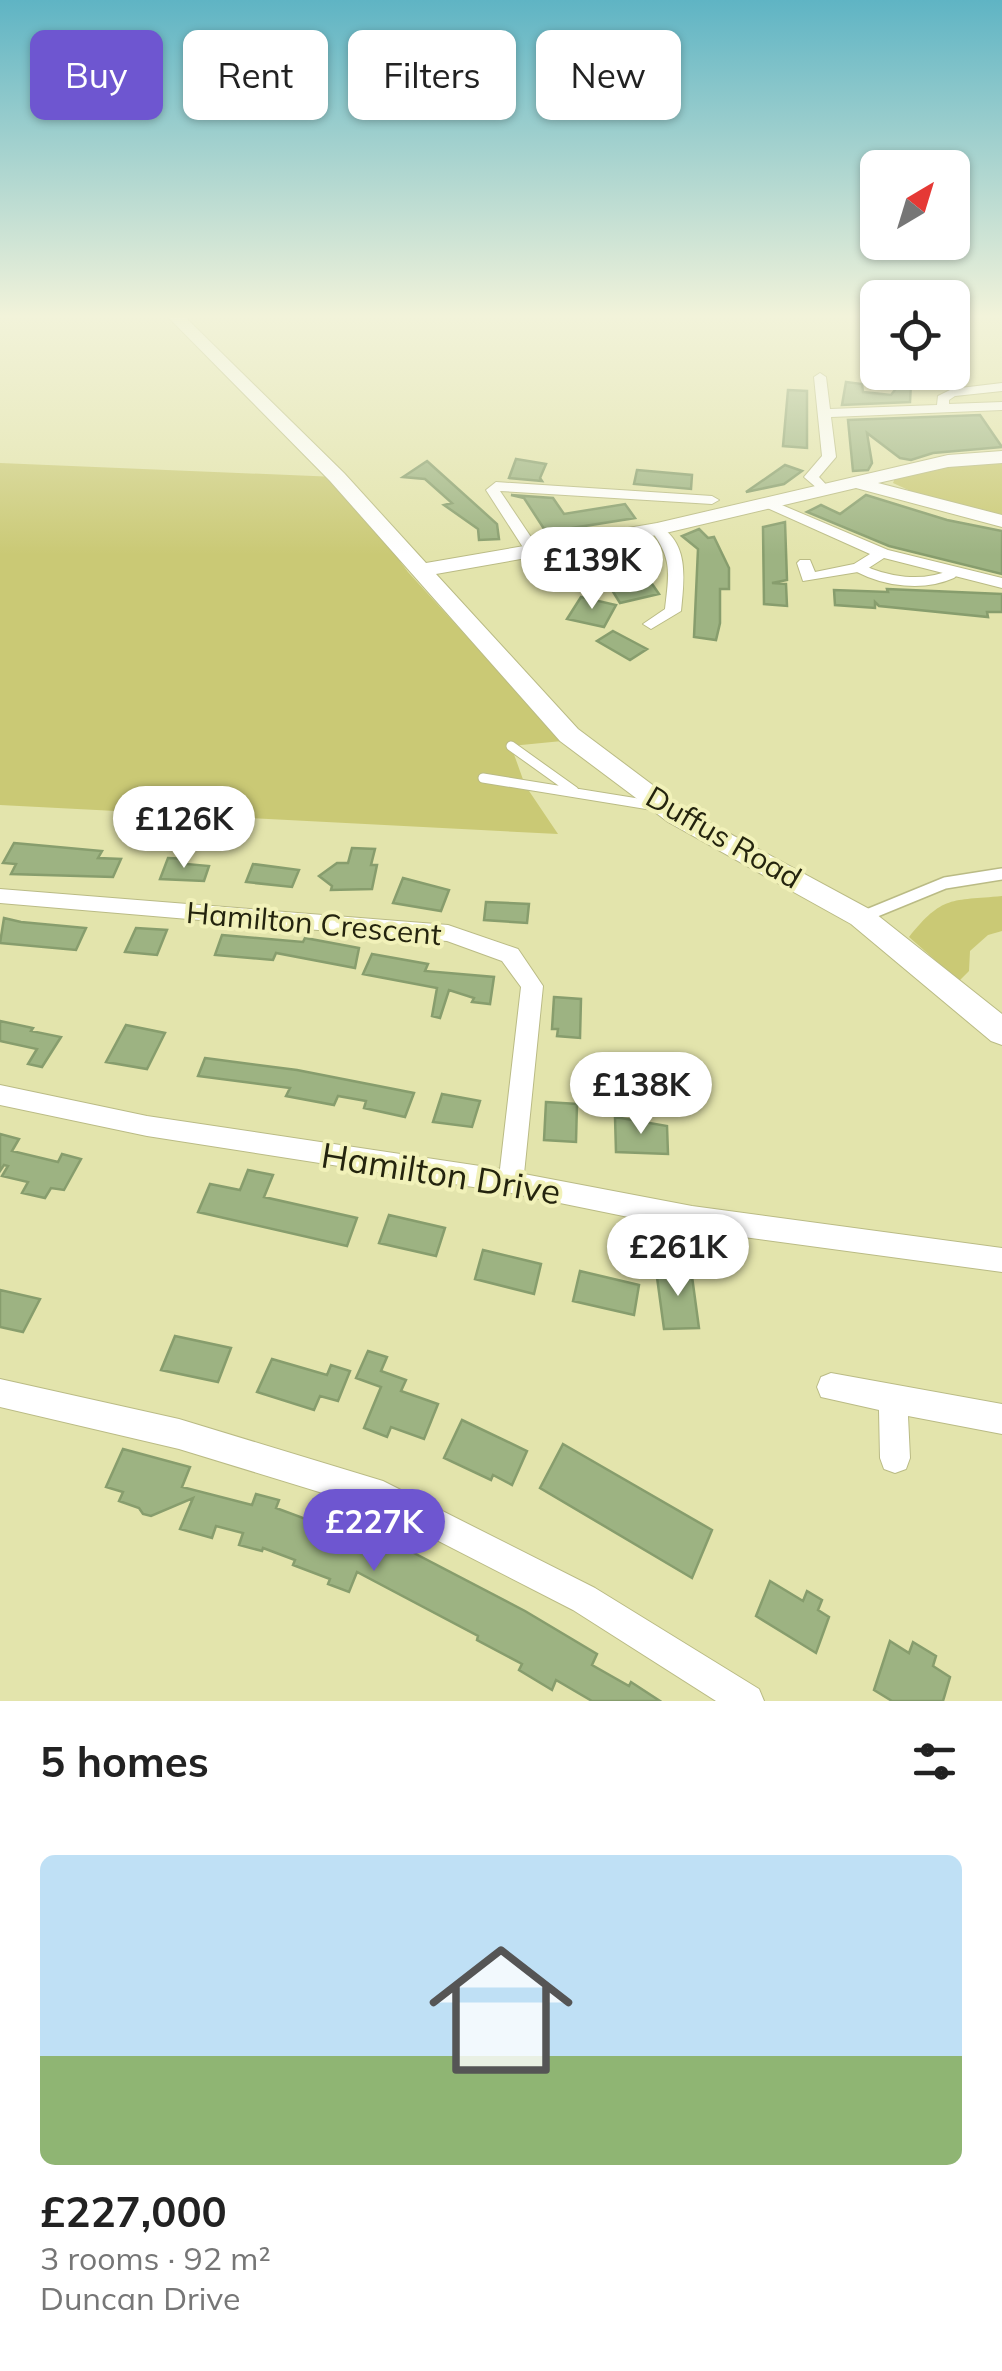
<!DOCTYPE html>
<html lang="en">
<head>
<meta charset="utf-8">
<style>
  :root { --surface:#fff; --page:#f6f6f6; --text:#222; --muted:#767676; --line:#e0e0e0; --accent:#6e56d0 }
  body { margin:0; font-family:Mulish,sans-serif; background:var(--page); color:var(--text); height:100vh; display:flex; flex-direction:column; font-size:38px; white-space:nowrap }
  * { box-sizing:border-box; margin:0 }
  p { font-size:32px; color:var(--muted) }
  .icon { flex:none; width:55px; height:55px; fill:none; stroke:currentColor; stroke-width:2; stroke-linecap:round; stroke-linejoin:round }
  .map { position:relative; height:1701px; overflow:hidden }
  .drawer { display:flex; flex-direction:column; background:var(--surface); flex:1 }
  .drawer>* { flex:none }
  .guide { position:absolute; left:30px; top:30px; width:942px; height:90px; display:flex; gap:20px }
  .needle { width:65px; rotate:38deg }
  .controls { position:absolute; left:860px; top:150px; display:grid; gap:20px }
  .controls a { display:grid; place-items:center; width:110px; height:110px; border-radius:15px; background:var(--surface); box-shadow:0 2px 8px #0004; font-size:50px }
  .price { position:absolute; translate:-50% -85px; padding:0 22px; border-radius:35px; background:#fff; color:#222; font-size:32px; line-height:65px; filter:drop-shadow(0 2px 5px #0008) }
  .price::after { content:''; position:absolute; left:50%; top:60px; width:30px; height:22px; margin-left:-15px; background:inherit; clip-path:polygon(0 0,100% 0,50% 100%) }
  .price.current { background:var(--accent); color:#fff }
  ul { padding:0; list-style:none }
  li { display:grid; align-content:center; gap:20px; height:530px; padding:0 40px }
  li+li { border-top:2px solid var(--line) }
  li span { display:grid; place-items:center; height:310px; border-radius:15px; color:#555 }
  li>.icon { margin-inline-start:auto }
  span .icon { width:180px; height:180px; fill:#fffc; stroke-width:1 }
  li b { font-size:42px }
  h2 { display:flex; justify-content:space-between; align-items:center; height:120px; padding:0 40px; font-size:42px }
  .pill { padding:0 35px; border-radius:15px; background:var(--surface); box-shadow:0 2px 8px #0004; font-size:35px; line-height:90px }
  .pill.current { background:var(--accent); color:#fff }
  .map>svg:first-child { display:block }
  .green { fill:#cac975 }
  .building { fill:#9db382; stroke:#879d6d; stroke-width:2.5 }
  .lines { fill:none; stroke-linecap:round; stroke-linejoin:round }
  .lane-far1-casing { stroke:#babb85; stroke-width:11 }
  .lane-casing { stroke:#babb85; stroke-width:14 }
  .street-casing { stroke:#babb85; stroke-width:2 }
  .secondary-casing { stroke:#babb85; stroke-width:2 }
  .lane-far1 { stroke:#fff; stroke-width:9 }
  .lane { stroke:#fff; stroke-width:11 }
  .street { fill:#fff; fill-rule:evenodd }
  .secondary { fill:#fff; fill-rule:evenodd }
  .labels { text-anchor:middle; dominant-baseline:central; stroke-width:8; stroke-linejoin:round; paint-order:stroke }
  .street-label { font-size:30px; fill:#24240e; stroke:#f1f1b9 }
  .near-street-label { font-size:35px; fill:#24240e; stroke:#f1f1b9 }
</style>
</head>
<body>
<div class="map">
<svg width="1002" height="1701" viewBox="0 0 1002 1701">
  <rect width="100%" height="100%" fill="#e3e4ac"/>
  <path class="green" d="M1002,462V515L928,499L893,483L895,478L945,467Z
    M0,463L337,477L408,572L562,741L511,746L525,785L558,834L0,805Z
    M1002,896V931L988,935L970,951L969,971L959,981L909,937C943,895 951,901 1002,896Z"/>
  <path class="building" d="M846,382L862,384L863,392L891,395L899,385L911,383L910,402L842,405Z
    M788,390L807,391V448L783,446Z
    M980,415L1002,447L933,453L911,460L900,458L867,433L872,463L868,470L853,471L848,420Z
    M516,459L546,464L540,478L542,481L509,478Z
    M427,461L497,524L499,539L479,540L478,529L444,505L452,503L425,479L403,477Z
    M785,465L802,471L784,484L746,492Z
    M637,470L692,475L691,489L634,484Z
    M511,495L553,498L564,514L625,504L635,518L566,529L570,534L550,538L524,498Z
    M866,495L947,520L1002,531V574L889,546L807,512L821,505L840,514Z
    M785,522L787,580L772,583L786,584L787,606L764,604L763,527Z
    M699,529L708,538L714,537L729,568V589H720V623L716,640L694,637L698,549L682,536Z
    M628,549L659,594L620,603L599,569L610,552Z
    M887,589L1002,594V612H987L988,617L879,606L875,602V608L835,605L834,590L888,592Z
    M581,597L616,605L604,627L567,619Z
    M613,631L647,649L630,660L597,641Z
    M14,843L102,851L98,858L121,859L113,877L11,874L16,864L3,863Z
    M352,848L375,849L371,865H377L372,889L331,890L332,886L319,876L337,863H348Z
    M168,858L188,859L186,864L209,866L204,881L160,879Z
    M253,864L299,870L292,887L246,882Z
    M403,878L449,890L441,911L393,903Z
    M486,902L529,904L527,923L484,920Z
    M4,918L21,922L86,928L76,950L0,943Z
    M136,928L167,930L157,955L125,952Z
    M222,935L303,942L305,938L359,948L355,968L276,953L273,960L215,955Z
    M372,954L428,964L425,971L494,977L490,1004L472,1002L474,998L449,990L440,1018L432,1016L437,988L363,974Z
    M554,997L581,999L580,1038L557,1036L558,1029H552Z
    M0,1021L33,1028L31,1031L61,1037L42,1067L28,1064L37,1049L0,1041Z
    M126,1025L165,1033L147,1069L106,1062Z
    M205,1058L297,1070L414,1093L405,1117L364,1108L366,1101L338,1096L334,1105L286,1096L290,1088L198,1076Z
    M442,1094L480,1101L472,1127L433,1122Z
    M546,1102L577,1104L576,1142L544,1140Z
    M615,1117L667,1126L668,1154L616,1152Z
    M0,1134L19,1139L12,1151L58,1162L62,1154L81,1159L64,1190L51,1188L45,1198L22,1193L28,1182L2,1176L8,1166L4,1165L0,1171Z
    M248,1170L273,1175L264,1197L357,1218L347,1246L198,1212L210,1184L240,1190Z
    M389,1215L445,1228L436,1256L379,1243Z
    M483,1250L541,1264L534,1294L475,1279Z
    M691,1269L699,1328L664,1329L656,1270Z
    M580,1271L639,1285L634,1315L573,1301Z
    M0,1290L40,1299L23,1332L0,1327Z
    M175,1336L231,1348L218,1382L161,1370Z
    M368,1351L387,1357L381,1371L406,1380L401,1391L438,1404L424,1439L391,1427L387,1437L364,1428L381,1387L356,1378Z
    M272,1359L327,1375L331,1365L350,1371L338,1401L320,1396L314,1410L257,1392Z
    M462,1420L527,1451L512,1485L493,1475L491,1480L444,1458Z
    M563,1444L712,1530L692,1578L540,1488Z
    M123,1449L190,1467L182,1487L252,1505L256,1494L279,1500L276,1508L381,1547L385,1538L525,1611L597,1654L592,1665L629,1686L631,1682L660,1701H592L556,1680L552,1690L519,1670L522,1664L477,1640L478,1636L357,1572L349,1592L328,1584L330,1579L293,1565L295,1560L263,1548L262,1551L239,1545L243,1533L216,1526L212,1538L180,1529L193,1498L151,1516L143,1514L139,1508L119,1501L123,1492L106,1487Z
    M770,1581L803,1601L807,1591L822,1600L818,1610L829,1617L816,1653L756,1616Z
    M890,1641L909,1653L913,1642L936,1656L933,1666L950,1677L943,1701H892L874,1690Z"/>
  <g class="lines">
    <g class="lane-far1-casing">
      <path id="lane-far1" d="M859,568C886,582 923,587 952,574
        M511,746L574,791
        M483,778L656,806"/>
    </g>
    <g class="lane-casing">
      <path id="lane" d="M862,917L945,883L1002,874"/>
    </g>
    <g class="street-casing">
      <path id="street" d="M820,373L826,377L830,409L937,405L938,396L952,389L1002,383V391L955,396L949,400V404L1002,402V410L831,417L836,457L819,477L832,491L825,495L804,477L822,456L814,377Z
        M496,482L712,496L719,500L712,504L500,491L539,549L531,554L526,552L486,490Z
        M770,500L888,550L1002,578V588L884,558L864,571L803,581L797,563L800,560H810L815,572L854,564L870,554L765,507L763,504Z
        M657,525C690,542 684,580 681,611L651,629L643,624L665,609C669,573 673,559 650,529Z
        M0,889L448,925L518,949L543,986L524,1174L692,1206L1002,1248V1272L692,1230L511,1193L147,1136L0,1105V1085L147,1116L500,1169L521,987L502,961L447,941L0,903Z
        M831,1373L1002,1404V1434L908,1416L910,1458L906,1469L895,1473L884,1469L880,1458L879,1410L821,1397L817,1387L821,1377Z
        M0,1379L179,1419L383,1481L595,1588L759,1689L764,1701H716L573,1610L378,1510L179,1449L0,1407Z"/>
    </g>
    <g class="secondary-casing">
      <path id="secondary" d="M167,316H184L344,473L426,563L657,523L948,455L1002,451V463L948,467L878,483L1002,515V527L856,488L657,535L436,574L578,729L686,810L871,910L1002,1014V1045L991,1041L851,924L668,822L560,741L330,481Z"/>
    </g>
    <use href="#lane-far1" class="lane-far1"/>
    <use href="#lane" class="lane"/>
    <use href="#street" class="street"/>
    <use href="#secondary" class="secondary"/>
  </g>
  <linearGradient id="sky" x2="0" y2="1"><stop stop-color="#5fb4c4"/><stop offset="0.57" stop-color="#f2f3da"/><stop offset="1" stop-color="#f2f3da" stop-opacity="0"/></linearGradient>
  <rect width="1002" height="555" fill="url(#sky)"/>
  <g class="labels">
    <g class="street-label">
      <text transform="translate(724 837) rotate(30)">Duffus Road</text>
      <text transform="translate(314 923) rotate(5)">Hamilton Crescent</text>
    </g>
    <g class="near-street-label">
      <text transform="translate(441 1173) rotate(9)">Hamilton Drive</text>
    </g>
  </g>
</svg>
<div class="controls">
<a><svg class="needle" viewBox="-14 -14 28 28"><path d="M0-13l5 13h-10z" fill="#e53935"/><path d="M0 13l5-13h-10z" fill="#767676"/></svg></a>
<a><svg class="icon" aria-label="locate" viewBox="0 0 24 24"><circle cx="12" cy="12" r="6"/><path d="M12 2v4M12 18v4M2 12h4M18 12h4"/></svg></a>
</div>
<b class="price" style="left:592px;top:612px">£139K</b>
<b class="price" style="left:184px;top:871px">£126K</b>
<b class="price" style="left:641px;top:1137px">£138K</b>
<b class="price" style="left:678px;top:1299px">£261K</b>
<b class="price current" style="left:374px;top:1574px">£227K</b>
<div class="guide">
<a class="pill current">Buy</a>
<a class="pill">Rent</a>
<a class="pill">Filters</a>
<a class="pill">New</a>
</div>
</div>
<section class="drawer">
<h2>5 homes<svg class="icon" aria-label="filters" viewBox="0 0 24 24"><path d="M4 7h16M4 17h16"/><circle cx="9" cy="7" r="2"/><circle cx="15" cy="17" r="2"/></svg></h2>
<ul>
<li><span style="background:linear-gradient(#bfe0f5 65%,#8fb573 0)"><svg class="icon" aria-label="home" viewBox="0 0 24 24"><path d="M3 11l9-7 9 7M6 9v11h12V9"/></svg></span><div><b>£227,000</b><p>3 rooms · 92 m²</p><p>Duncan Drive</p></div></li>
</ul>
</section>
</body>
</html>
